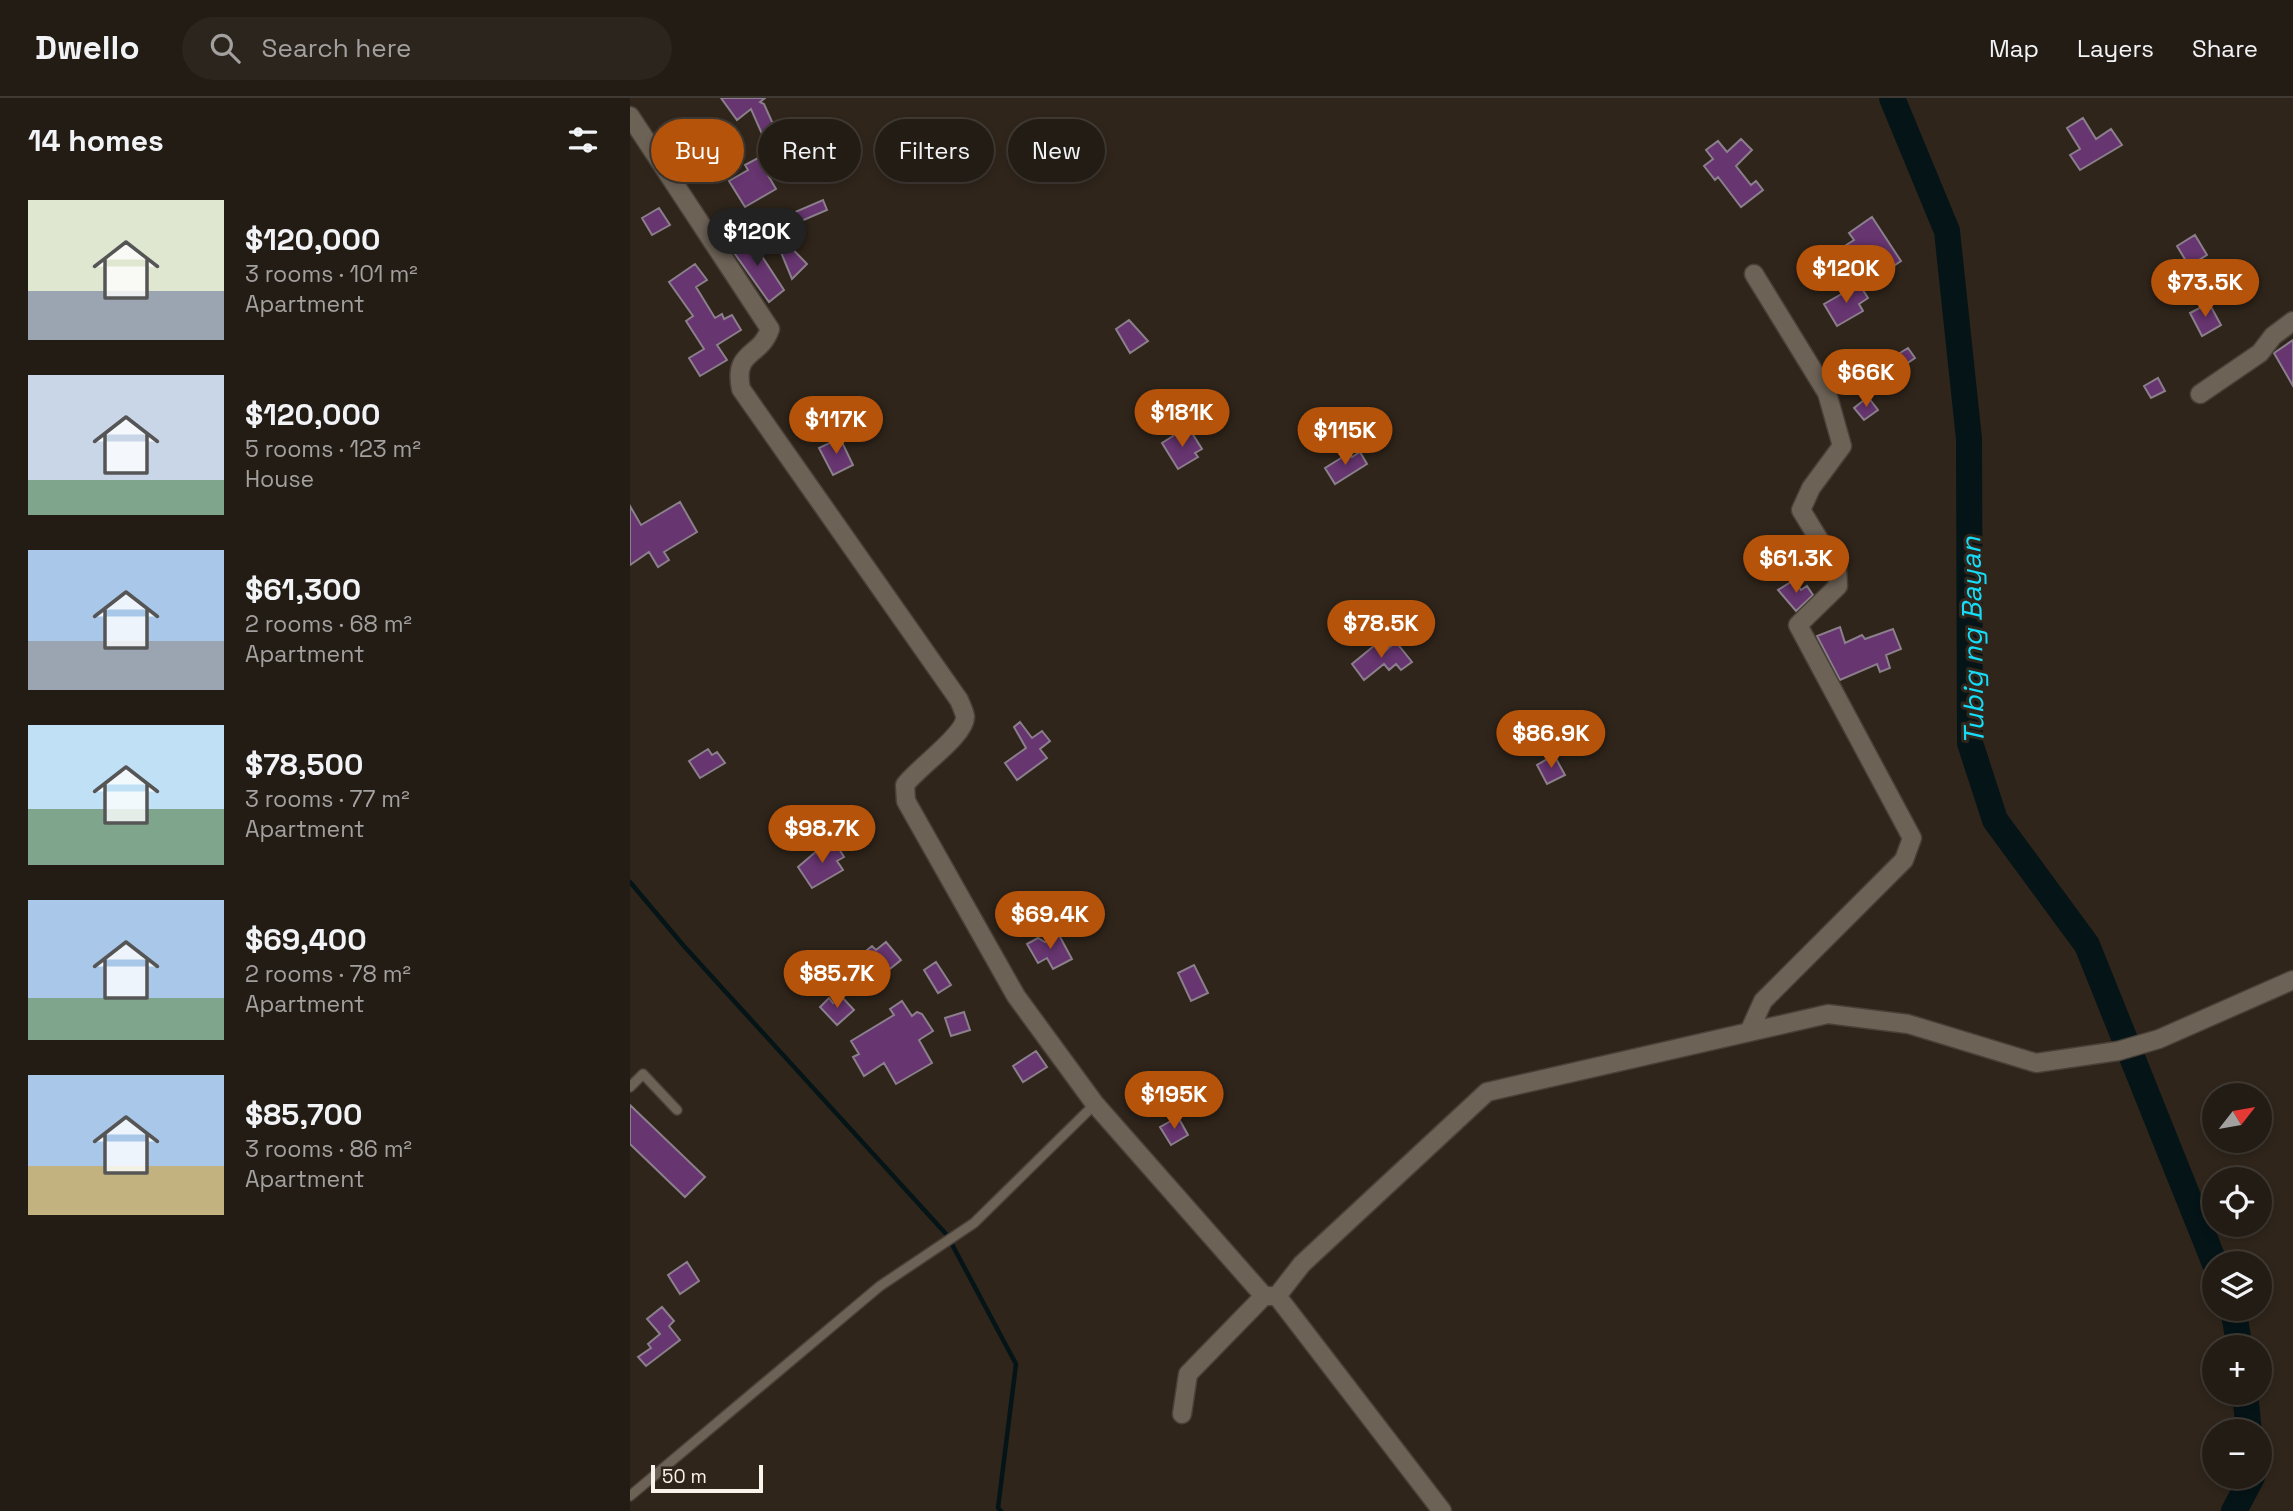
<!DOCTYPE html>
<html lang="en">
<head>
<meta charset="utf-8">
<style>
  :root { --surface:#231c14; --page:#2b251d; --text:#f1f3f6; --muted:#a3a1a0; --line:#403a34; --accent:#b45309 }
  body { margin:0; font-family:"Space Grotesk",sans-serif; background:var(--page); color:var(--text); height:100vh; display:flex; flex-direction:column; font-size:26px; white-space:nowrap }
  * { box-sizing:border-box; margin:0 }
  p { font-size:23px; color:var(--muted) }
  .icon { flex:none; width:38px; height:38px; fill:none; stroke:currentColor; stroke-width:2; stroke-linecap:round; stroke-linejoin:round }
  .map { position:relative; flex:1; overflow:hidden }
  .details { display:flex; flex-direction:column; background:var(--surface); width:630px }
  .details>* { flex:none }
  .banner { position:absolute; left:21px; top:21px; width:665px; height:63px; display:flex; gap:14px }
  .needle { width:46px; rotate:59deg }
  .controls { position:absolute; left:1572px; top:985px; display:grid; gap:14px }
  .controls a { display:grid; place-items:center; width:70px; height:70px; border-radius:50%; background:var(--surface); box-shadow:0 4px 10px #0003,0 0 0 2px var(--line); font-size:35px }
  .scale { position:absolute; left:21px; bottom:18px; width:112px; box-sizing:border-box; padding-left:7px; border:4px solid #faf3ec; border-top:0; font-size:19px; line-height:24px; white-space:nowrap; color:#faf3ec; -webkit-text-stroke:5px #2f251b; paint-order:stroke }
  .price { position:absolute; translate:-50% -60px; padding:0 16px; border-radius:24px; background:var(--accent); color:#fff; font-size:23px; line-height:46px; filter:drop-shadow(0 2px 4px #0008) }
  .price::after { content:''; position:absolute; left:50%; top:42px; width:21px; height:16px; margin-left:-10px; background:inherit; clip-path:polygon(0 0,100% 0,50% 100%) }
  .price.selected { background:#222; color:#fff }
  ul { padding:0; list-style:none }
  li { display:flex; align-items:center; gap:21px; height:175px; padding:0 28px }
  li span { display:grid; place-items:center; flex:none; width:196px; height:140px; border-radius:0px; color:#555 }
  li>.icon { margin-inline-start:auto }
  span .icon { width:84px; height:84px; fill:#fffc; stroke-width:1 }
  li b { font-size:30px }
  h2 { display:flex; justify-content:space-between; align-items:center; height:84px; padding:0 28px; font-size:30px }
  .tag { padding:0 24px; border-radius:32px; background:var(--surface); box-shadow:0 4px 10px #0003,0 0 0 2px var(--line); font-size:24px; line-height:63px }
  .tag.selected { background:var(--accent); color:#fff }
  header { display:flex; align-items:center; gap:42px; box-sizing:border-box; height:98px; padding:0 35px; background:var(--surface); border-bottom:2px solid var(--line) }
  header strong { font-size:33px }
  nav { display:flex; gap:38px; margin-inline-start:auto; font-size:24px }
  .search { width:490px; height:63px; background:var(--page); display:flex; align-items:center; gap:18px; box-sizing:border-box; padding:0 24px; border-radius:38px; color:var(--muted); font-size:26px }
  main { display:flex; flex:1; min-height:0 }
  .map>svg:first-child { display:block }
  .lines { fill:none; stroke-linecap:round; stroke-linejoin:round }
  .stream { stroke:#051417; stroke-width:4.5 }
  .river { stroke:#051417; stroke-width:26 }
  .building { fill:#673570; stroke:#8a7f8b; stroke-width:2 }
  .lane-casing { stroke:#494038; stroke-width:12 }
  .street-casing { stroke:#494038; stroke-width:21 }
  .lane { stroke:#6d6256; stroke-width:9 }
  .street { stroke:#6d6256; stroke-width:18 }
  .labels { text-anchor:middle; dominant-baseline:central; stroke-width:6; stroke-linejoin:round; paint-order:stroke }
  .water-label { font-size:28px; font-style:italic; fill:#17dcf7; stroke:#2f251b }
</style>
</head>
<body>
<header>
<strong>Dwello</strong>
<div class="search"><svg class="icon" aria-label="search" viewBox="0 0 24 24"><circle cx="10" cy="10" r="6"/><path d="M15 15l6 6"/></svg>Search here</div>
<nav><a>Map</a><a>Layers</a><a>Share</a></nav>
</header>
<main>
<section class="details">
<h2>14 homes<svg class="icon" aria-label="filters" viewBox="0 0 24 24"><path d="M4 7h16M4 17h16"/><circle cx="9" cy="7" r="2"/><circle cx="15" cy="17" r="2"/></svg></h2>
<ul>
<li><span style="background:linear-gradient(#dfe7d0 65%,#9aa5b1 0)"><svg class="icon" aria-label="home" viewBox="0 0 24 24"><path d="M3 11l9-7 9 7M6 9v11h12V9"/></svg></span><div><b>$120,000</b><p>3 rooms · 101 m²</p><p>Apartment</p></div></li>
<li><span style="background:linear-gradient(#c9d6e8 75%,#7fa58c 0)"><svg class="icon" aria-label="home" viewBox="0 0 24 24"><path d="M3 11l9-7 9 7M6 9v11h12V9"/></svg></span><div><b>$120,000</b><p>5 rooms · 123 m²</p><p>House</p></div></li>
<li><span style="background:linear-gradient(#a9c7e8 65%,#9aa5b1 0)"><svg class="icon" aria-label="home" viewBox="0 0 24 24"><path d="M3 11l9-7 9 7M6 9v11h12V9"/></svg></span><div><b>$61,300</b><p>2 rooms · 68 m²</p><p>Apartment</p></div></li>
<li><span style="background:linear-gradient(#bfe0f5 60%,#7fa58c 0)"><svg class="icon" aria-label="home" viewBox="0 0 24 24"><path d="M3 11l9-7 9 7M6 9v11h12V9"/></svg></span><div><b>$78,500</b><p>3 rooms · 77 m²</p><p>Apartment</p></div></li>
<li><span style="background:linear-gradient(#a9c7e8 70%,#7fa58c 0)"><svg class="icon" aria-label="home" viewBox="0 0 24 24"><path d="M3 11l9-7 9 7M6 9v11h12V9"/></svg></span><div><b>$69,400</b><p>2 rooms · 78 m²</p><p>Apartment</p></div></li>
<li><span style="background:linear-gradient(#a9c7e8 65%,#c2b280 0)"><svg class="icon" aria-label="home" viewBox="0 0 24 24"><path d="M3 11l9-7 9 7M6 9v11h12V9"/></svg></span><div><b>$85,700</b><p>3 rooms · 86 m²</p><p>Apartment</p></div></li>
</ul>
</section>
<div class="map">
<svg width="1663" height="1413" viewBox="0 0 1663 1413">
  <rect width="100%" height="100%" fill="#2f251b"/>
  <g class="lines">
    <path class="stream" d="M0,784L53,847L317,1137L386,1266L368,1410L371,1413"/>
    <path class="river" d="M1262,0L1317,133L1339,341L1340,645L1365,722L1457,847L1585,1166
      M1603,1211L1610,1250
      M1615,1295L1619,1334
      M1604,1413L1622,1379"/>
  </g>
  <path class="building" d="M91,0H135L130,4L134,6L152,46L139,52L121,11L107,22Z
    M1453,20L1466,41L1481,31L1492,47L1450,72L1440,57L1450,51L1437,30Z
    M1111,41L1122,52L1106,68L1121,87L1126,83L1133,92L1111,109L1088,79L1085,82L1074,68L1083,61L1076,52L1088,43L1097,54Z
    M128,60L146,91L115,109L99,83L118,72L115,67Z
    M193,102L197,112L164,126L168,134L152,140L177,166L162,181L143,135L139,136L135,127Z
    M29,110L40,127L22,137L12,120Z
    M1242,119L1271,163L1234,188L1210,151L1224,142L1219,135Z
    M118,137L154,192L139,204L100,149Z
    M1565,137L1577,157L1559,168L1547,148Z
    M65,166L77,182L66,189L85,220L92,216L94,221L102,217L111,232L87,247L97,262L70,278L59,260L74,251L56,223L63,218L39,184Z
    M1229,186L1238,200L1229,206L1233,213L1207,228L1194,206Z
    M1579,205L1591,227L1572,238L1560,215Z
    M499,222L518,243L500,255L486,231Z
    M1663,242V288L1644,255Z
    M1278,250L1285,260L1267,272L1260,261Z
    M1261,264L1269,277L1255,286L1247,273Z
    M1528,280L1535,293L1521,300L1514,288Z
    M1238,299L1248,312L1234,322L1224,310Z
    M562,335L572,351L565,355L568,359L548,371L532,345L546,336L550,342Z
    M210,340L223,367L203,377L189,350Z
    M730,354L737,366L705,386L695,370L719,355L722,359Z
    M50,404L67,434L34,454L39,462L28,469L19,454L0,467V408L11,427Z
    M1164,482L1171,492L1177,488L1183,497L1166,513L1148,492Z
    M1210,529L1215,545L1232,537L1235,541L1263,531L1271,551L1256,557L1260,570L1250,574L1247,566L1210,582L1187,538Z
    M766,544L782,564L771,572L766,566L759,572L754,566L734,582L722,566L745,547L755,553Z
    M390,624L402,640L412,633L420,643L410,651L417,660L387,682L375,665L396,650L384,629Z
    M78,651L82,657L87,654L95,665L70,680L59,663Z
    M924,657L935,677L917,686L907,667Z
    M196,745L199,751L206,746L214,759L207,763L213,772L182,790L168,769Z
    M429,837L442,861L423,871L417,860L408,865L397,846L408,840L415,844Z
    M256,844L271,862L246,882L249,887L239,894L232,884L235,882L232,877L237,874L226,861L242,848L246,852Z
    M306,864L321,887L308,895L294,872Z
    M564,867L578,895L561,903L548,875Z
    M211,898L224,912L207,927L190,909L199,900L203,905Z
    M272,903L282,918L287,914L292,916L303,933L289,942L302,965L266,986L254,965L234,978L223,959L229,956L221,943L264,917L260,911Z
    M334,914L340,932L321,938L315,920Z
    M406,953L417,969L393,984L383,968Z
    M0,1007L75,1079L55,1099L0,1046Z
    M548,1019L558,1037L541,1047L530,1029Z
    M57,1164L69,1183L50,1196L38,1177Z
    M32,1209L44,1223L39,1228L50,1242L16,1268L8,1259L21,1250L18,1246L30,1236L17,1221Z"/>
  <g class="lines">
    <g class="lane-casing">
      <path id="lane" d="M0,989L13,976L47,1012
        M0,1398L250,1188L344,1125L465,1006"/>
    </g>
    <g class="street-casing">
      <path id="street" d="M0,18L140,231C130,260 103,252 111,291L329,602C331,607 334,613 335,618C337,636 287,670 275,687L276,703L386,898L465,1006L634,1198H647L672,1166L857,994L1198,916L1278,926L1406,965L1488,953L1529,941L1663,882
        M1570,296L1630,255L1643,238L1663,223
        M1119,934L1133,903L1274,762L1282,740L1168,527L1208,488L1207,471L1171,412L1181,390L1212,348L1197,295L1124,176
        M647,1198L812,1413
        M552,1316L558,1276L634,1198"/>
    </g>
    <use href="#lane" class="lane"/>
    <use href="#street" class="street"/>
  </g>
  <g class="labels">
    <g class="water-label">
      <text transform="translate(1342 543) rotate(-91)">Tubig ng Bayan</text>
    </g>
  </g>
</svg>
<div class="controls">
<a><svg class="needle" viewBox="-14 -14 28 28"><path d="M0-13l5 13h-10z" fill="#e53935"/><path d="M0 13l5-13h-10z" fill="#a3a1a0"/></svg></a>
<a><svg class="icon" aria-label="locate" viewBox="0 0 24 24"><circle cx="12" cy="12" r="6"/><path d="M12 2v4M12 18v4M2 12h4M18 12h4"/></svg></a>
<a><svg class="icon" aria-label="layers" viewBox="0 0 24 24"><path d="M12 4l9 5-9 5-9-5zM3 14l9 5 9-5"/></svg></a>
<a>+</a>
<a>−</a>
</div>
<div class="scale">50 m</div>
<b class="price selected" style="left:127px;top:170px">$120K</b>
<b class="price" style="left:1216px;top:207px">$120K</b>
<b class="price" style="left:1575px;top:221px">$73.5K</b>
<b class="price" style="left:1236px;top:311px">$66K</b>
<b class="price" style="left:552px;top:351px">$181K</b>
<b class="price" style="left:206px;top:358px">$117K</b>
<b class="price" style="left:715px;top:369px">$115K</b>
<b class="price" style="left:1166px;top:497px">$61.3K</b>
<b class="price" style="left:751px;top:562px">$78.5K</b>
<b class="price" style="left:921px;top:672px">$86.9K</b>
<b class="price" style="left:192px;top:767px">$98.7K</b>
<b class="price" style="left:420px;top:853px">$69.4K</b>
<b class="price" style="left:207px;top:912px">$85.7K</b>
<b class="price" style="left:544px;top:1033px">$195K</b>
<div class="banner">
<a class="tag selected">Buy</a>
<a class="tag">Rent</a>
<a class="tag">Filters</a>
<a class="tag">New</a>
</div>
</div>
</main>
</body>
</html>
